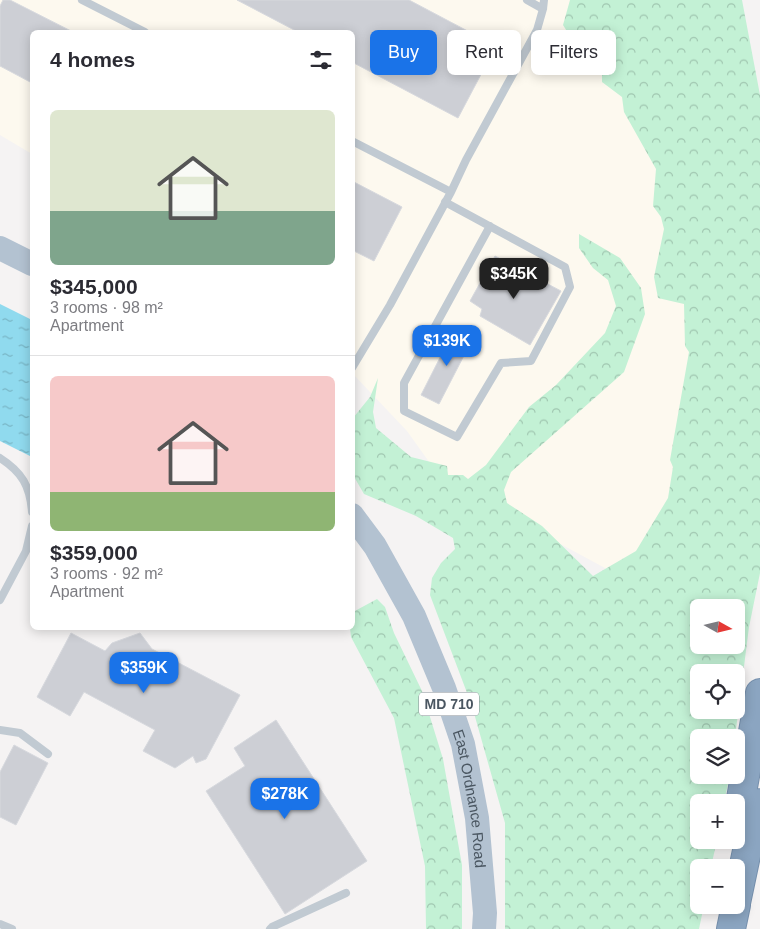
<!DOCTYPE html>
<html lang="en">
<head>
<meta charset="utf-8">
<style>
  :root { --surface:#fff; --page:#f7f7f7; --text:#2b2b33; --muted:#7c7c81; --line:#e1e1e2; --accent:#1a73e8 }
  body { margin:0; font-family:Helvetica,sans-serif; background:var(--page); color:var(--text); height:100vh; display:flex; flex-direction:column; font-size:19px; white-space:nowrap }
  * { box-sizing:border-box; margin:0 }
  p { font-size:16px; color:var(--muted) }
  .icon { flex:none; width:28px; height:28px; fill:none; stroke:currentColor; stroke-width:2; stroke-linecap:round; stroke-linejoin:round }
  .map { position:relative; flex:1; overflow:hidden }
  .sheet { position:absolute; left:30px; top:30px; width:325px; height:600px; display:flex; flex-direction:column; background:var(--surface); border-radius:8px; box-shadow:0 2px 12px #0003 }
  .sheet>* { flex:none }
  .top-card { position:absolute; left:370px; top:30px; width:315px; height:45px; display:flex; gap:10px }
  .needle { width:32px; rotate:98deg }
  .buttons { position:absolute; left:690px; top:599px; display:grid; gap:10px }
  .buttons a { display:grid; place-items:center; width:55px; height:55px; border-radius:8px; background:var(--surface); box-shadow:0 2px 12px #0003; font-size:25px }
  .price { position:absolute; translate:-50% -42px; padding:0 11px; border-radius:10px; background:var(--accent); color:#fff; font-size:16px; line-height:32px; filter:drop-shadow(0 1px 2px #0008) }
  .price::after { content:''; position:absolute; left:50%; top:30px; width:15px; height:11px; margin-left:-8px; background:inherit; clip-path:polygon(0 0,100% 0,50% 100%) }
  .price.selected { background:#222; color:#fff }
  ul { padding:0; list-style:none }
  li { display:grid; align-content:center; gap:10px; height:265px; padding:0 20px }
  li+li { border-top:1px solid var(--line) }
  li span { display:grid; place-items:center; height:155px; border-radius:8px; color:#555 }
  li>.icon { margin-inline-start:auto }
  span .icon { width:90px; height:90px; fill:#fffc; stroke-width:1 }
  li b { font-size:21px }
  h2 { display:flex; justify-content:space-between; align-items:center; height:60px; padding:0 20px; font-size:21px }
  .chip { padding:0 18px; border-radius:8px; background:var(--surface); box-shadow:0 2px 12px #0003; font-size:18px; line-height:45px }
  .chip.selected { background:var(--accent); color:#fff }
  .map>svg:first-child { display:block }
  .commercial { fill:#fdf9ef }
  .forest { fill:url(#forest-crowns); fill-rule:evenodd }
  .water { fill:url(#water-ripples) }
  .building { fill:#cdcfd5; stroke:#d7d9de }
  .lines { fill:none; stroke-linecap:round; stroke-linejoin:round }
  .highway-casing { stroke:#7690ad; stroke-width:30 }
  .lane { stroke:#c1cad2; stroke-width:8 }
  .primary { stroke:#b3c2d1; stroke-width:24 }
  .highway { stroke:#8ba5c1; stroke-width:28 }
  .labels { text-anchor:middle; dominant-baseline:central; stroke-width:5; stroke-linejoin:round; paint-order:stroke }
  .shield { fill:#fff; stroke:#808990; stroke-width:1 }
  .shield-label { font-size:14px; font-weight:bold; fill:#4a5661 }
  .street-label { font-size:15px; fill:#4a5661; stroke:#fff }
</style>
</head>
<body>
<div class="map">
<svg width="760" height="929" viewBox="0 0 760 929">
  <defs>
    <pattern id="forest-crowns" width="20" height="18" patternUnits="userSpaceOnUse" patternTransform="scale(1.25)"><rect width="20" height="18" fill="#c3f1d5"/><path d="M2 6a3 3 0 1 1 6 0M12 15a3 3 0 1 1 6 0" fill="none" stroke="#a0c6b0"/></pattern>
    <pattern id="water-ripples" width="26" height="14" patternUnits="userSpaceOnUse" patternTransform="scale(1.25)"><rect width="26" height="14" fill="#90daee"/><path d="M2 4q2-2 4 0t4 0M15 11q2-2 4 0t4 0" fill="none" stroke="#78b4c4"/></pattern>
  </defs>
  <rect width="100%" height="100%" fill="#f5f3f3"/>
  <path class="commercial" d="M0,0H645L701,307L668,602L442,480L407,431L353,374L352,32H32V154L0,135Z"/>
  <path class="forest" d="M570,0H742L760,95V573L749,627L735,737L699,738V775H730L724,802H699V840H717L711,867L699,868V905H704L699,929H505V823L472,706L430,595L432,578L441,563L455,549L453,538L416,516L364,494L353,475V418L370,397L378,378L373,412L376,428L411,457L447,466L448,475H463L468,479L486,465L529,407L556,385L605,333L616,306L608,280L593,268L579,248V234L620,258L641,288L645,314L624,372L511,472L504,490L507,503L542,526L593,576L636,551L668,498L673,467L670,460L689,352L685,346L684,304L658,298L654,277L664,229L661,217L653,206L656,169L624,112L622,97L602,82V62L583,57L563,25ZM699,608H736V645H699ZM699,672H736V710H699Z
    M377,599L385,607L394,633L422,691L443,759L462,865V929H426L425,866L394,718L351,637L350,628H352L353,612Z"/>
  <path class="water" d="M0,304L32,320V457L0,441Z"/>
  <path class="building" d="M3,0H10L73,32H32V83L0,66V6Z
    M237,0H409L496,46L458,118L352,62V32H298Z
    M352,181L402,207L374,261L352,250Z
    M495,256L561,291L530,345L480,316L482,309L470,301Z
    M454,330L472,340L439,404L421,395Z
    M71,633L105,651L112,643L140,633L152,649L240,695L206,759L196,763L193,756L175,768L143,751L155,730L84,692L70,716L37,697Z
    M276,720L367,861L285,914L206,791L245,766L234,748Z
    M14,745L48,763L16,825L0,817V772Z"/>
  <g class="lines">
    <g class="highway-casing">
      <path id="highway" d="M736,826L760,693
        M736,903L757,803
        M731,929L736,905"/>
    </g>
    <path class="lane" d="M82,0L145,32
      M527,0L543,9
      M352,141L451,192
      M445,202L565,267L570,287L531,361L501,363L457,437L404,411V383L490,226
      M352,368L390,305L451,192L466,160L537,30L543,9L544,0
      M0,458C22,472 30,486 32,512
      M0,600L26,551L32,526
      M0,730L20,733L48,754
      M0,924L12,929
      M270,929L272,927L346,893"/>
    <g class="primary">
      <path d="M0,248L32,264"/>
      <path id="s1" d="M352,515L375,546L414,616L444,688L463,744L477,818L485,913L484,929"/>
    </g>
    <use href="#highway" class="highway"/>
  </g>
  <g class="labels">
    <rect class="shield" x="419" y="692.5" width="60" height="23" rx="4"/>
    <g class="shield-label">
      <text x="449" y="704">MD 710</text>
    </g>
    <g class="street-label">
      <text stroke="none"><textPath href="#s1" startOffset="311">East Ordnance Road</textPath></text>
    </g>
  </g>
</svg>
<div class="buttons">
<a><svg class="needle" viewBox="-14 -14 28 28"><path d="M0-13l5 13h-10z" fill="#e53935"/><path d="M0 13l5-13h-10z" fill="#7c7c81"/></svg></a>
<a><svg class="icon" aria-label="locate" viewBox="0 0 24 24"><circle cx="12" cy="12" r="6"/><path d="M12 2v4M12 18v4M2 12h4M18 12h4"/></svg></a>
<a><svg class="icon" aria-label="layers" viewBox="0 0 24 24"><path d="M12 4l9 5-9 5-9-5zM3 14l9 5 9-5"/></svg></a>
<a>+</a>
<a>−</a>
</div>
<b class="price selected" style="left:514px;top:300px">$345K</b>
<b class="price" style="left:447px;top:367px">$139K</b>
<b class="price" style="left:144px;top:694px">$359K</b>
<b class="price" style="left:285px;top:820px">$278K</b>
<div class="top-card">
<a class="chip selected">Buy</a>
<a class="chip">Rent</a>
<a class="chip">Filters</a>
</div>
<section class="sheet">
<h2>4 homes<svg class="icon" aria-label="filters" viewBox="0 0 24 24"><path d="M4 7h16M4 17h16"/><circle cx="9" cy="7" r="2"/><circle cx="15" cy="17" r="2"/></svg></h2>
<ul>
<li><span style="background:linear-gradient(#dfe7d0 65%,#7fa58c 0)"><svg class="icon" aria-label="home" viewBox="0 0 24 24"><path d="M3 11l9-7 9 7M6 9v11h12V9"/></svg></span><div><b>$345,000</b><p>3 rooms · 98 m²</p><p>Apartment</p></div></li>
<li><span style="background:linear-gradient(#f6c9c9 75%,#8fb573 0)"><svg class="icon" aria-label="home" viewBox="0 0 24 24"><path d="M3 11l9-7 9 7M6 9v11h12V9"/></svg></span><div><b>$359,000</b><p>3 rooms · 92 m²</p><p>Apartment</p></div></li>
</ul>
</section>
</div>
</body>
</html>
